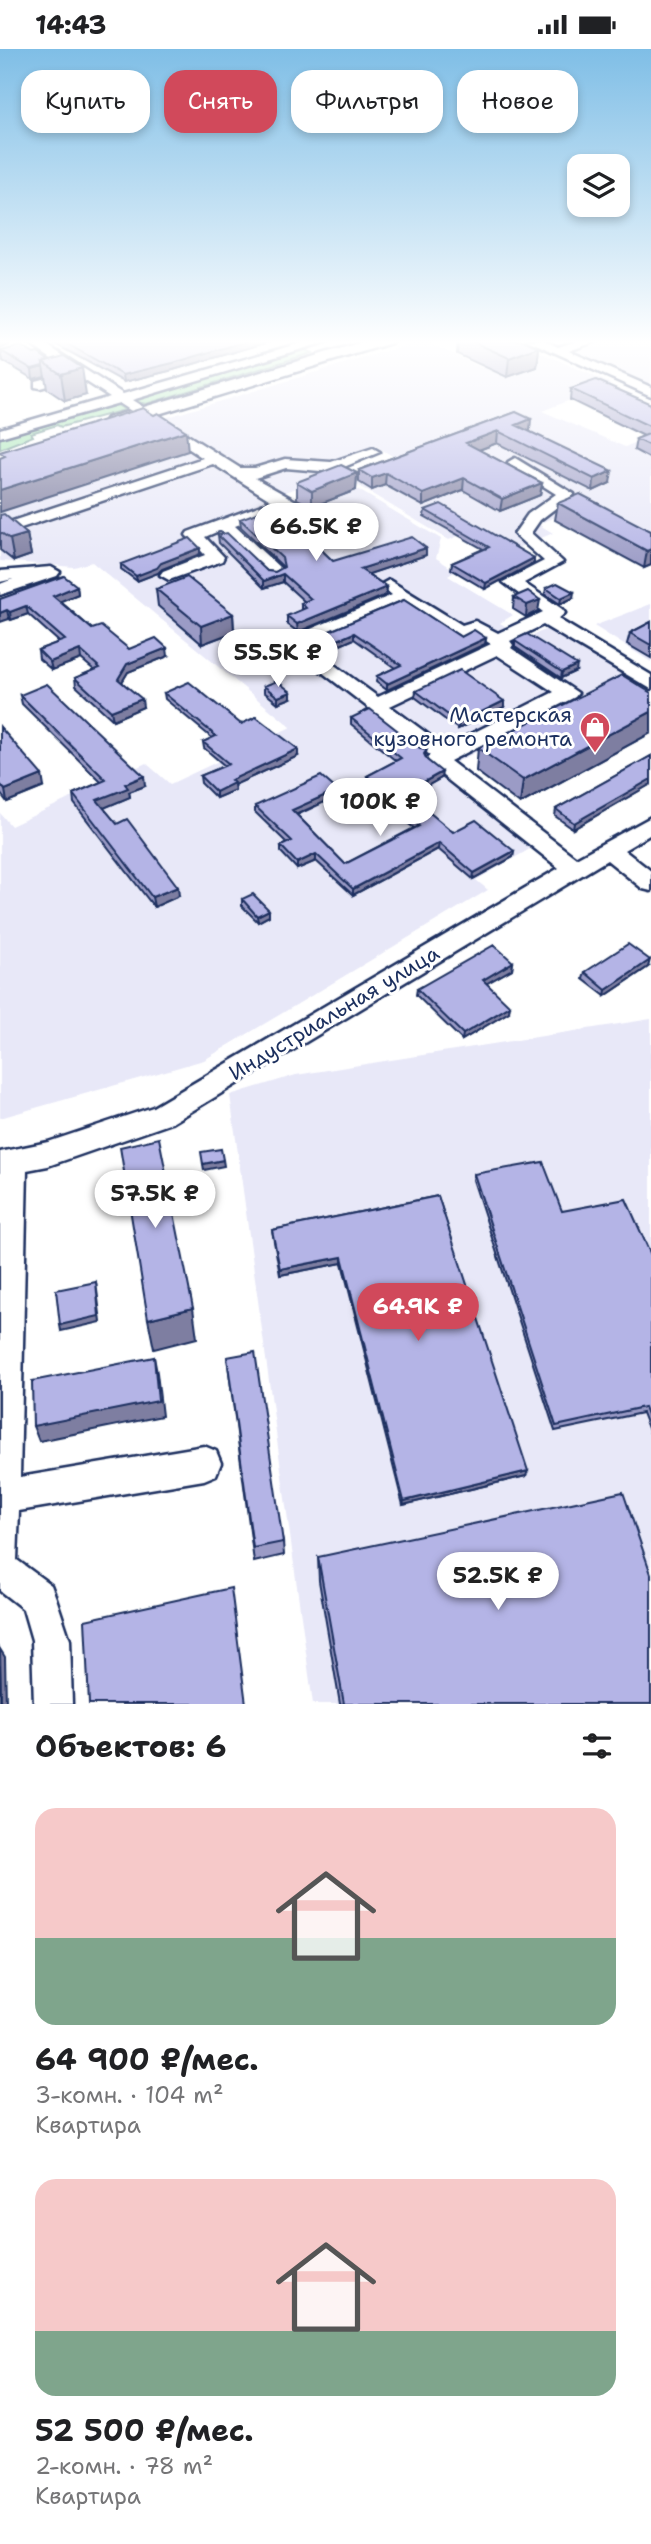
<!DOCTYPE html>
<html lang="ru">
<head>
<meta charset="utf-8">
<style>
  :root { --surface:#fff; --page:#f2f2f2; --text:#202124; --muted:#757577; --accent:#d1495b }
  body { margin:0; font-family:"Shantell Sans",sans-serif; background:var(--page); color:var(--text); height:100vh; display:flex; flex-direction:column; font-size:26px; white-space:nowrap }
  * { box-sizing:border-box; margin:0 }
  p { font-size:23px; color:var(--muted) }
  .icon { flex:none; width:38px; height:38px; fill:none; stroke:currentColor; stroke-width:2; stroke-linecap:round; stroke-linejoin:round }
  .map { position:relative; height:1655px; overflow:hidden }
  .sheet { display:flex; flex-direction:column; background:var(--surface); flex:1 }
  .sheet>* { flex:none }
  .guide { position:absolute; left:21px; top:21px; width:609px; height:63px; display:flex; gap:14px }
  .controls { position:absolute; left:567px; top:105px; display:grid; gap:14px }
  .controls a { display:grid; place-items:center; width:63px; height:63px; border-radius:14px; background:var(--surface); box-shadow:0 4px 10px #0003; font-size:35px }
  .price { position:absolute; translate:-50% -60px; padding:0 16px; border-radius:24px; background:#fff; color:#222; font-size:23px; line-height:46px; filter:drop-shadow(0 2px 4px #0008) }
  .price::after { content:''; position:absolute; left:50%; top:42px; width:21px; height:16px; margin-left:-10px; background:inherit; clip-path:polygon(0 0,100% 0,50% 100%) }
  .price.active { background:var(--accent); color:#fff }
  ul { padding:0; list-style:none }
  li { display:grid; align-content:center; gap:14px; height:371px; padding:0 35px }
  li span { display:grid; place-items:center; height:217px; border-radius:21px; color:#555 }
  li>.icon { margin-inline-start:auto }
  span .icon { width:126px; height:126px; fill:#fffc; stroke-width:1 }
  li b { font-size:30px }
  h2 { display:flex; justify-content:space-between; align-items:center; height:84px; padding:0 35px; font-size:30px }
  .pill { padding:0 24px; border-radius:21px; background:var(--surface); box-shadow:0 4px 10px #0003; font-size:24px; line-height:63px }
  .pill.active { background:var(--accent); color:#fff }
  .status { display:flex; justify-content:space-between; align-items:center; height:49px; padding:0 35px; background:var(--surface); direction:ltr }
  .status svg { height:19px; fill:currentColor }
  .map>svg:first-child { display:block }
  .built { fill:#e8e8f8 }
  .green { fill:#9ee2ae; stroke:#5c8886; stroke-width:2 }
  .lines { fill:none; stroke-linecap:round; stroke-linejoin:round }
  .minor-casing { stroke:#1b2f5e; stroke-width:5 }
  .major-casing { stroke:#1b2f5e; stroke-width:5 }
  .path { stroke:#1b2f5e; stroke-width:2; stroke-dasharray:1 3.5; stroke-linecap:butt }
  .minor { fill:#fff; fill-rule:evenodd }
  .major { fill:#fff; fill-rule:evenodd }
  .wall { fill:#9b9bc6; stroke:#1b2f5e; stroke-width:2 }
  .shaded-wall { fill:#7e7ea1; stroke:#1b2f5e; stroke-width:2 }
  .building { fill:#b4b4e6; stroke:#1b2f5e; stroke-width:2 }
  .labels { text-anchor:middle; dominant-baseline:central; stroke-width:6; stroke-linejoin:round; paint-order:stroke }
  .poi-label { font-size:21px; fill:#1b2f5e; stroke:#fff; text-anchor:end }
  .street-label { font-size:21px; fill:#1b2f5e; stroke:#fff }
</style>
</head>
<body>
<div class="status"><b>14:43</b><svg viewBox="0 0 49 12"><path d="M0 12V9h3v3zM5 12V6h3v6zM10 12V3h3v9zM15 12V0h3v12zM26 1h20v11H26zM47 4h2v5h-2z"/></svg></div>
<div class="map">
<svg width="651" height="1655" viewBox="0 0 651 1655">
  <rect width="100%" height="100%" fill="#fff"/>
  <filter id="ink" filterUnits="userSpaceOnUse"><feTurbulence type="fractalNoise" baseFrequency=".0143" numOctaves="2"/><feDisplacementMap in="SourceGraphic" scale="14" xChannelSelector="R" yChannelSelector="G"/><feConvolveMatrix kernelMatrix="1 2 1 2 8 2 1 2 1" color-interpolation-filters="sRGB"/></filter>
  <g filter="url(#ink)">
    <path class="built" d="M423,291L482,319L535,301L611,335L542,362L625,398L643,390L651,394V494L582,458L538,475L553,484L513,501L474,480L449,491L352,433L404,414L376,397L323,416L289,412L253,423L237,420L158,371Z
      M582,291H651V339L550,295H571Z
      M151,373L280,453L215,477L222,484L235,480L231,475L340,430L441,490L436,509L456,522L448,527L513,566L500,574L525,590L551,578L628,624L449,717L547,790L476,831L488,841L204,1011L0,1069V764L11,777L146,714L170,735L291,678L92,513L74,518L0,512V418Z
      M292,417L318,420L329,426L278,446L253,430Z
      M651,555V613L594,577Z
      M651,970V1655H313L230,1046L296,1026Z"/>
    <path class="green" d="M302,300L312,304L146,355L125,350Z
      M114,354L125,361L61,378L57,376L31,384L33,387L0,400V387Z"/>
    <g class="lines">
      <g class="minor-casing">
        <path id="minor" d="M24,291H39L123,345L311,291H332L132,351L240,419H255L285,410L331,413L373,399L380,403L332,423L286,419L255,429L326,469L318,474L283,459L235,477L280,519L283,523L274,528L268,527L221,481L205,488L224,508L222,512L169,531L160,526L163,522L205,506L186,486L188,483L272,452L213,415L0,486V476L203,409L119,354L0,388V380L110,348L79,328L40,339L35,338V332L70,323Z
          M527,291H544L558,298L580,291H600L569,302L651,338V347Z
          M515,409L574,445L540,471L531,484L563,513L524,534L562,560L565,564L558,570L651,626V640L543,576L510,592L513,596L511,599L578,644L575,648L450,712L576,809L651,768V785L624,801L651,822V842L643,840L607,811L172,1074L48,1117L27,1121L20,1428L204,1397L216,1402L221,1414L216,1426L204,1431L19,1462L17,1511L51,1536L56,1549L70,1591L72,1655H34L32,1591L23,1560L0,1542V1103L48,1093L153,1058L559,819L429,716L426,711L430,706L284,594L287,590L392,546L380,536L389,531L462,576L475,572L498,584L543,563L503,533L544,512L514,485L528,465L556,445L510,416L508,413ZM404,554L454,587L460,588L473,584L491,595L378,648L306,595ZM497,606L554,643L445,698L390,657Z
          M51,518L60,523L57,527L0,546V535L13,530L0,533V522Z"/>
      </g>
      <g class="major-casing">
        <path id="major" d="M369,291H394L391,294L119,377H107L104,373L107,369Z"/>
      </g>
      <path class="path" d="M10,291L20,299"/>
      <use href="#minor" class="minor"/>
      <use href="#major" class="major"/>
    </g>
    <path class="wall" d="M48,291H275L173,321L124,333Z
      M458,291H523L539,298L537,318L507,328L457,305Z
      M1,302L34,305L38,304L86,346L65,352L47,340L45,327L33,330L3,312Z
      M571,340L651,355V410L634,401L636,390L644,387L570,351Z
      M516,363L529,382L610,434L593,442L497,394L479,401L542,434L540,446L500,462L463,441L423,457L385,436L372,441L359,433V421Z
      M357,424L356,441L312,458L297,450V433Z
      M558,454L651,482V516L644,519L555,471Z
      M425,461L534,509V514L485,540L451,520L452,514L483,500L424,467Z
      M0,466L27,485L31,506L14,512L0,501Z
      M298,468L290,471L333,512L426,506L368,525L387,538L386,546L298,583L287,575V567L301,561V554L305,553L283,533L264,539L219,494L218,486L267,522L275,523L282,519V517L241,478L240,470Z
      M200,499V505L162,520L158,524L137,532L121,520V515Z
      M77,537L78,545L60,552L92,580L129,600L168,607L128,623L122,633L143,658L113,671L76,637L75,629L94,621L81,610L52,621L39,610L38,601L59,593L28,565L11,571L9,570L0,550Z
      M546,539L573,549L560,555L545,545Z
      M156,540L233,565L234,583L202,595L158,557Z
      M514,548L538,562L526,568L513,560Z
      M404,551L461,588L486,589L485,595L387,641L376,633L377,627L395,619L354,590L324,603L313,595V589Z
      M651,573V609L627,595L630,584Z
      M515,592L576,622L561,629L515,598Z
      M264,637L291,649L278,654L264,643Z
      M416,642L504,658L458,680L415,648Z
      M164,644L241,675L298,707L234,736L235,741L216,749L201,734L200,727L225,717L204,699L203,693L212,689L165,650Z
      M651,644V684L520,755L476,722L478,699Z
      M20,646L145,737L129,743L130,748L103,759L179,847L154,858L74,754L73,745L101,733L22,655Z
      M351,669L420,699L427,700L425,708L441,729L395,755L367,734V727L396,712L351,675Z
      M0,678L44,738L7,753L0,744Z
      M651,707V735L573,780L555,767L556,760Z
      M337,747L297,766L345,815L414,779L401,769L402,762L453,783L514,802L513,808L473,830L438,800L353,846L316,812L297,820L281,803V797L287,794L255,763V757Z
      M242,850L269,861V867L258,873L242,857Z
      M513,913L512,920L486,934L509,963L462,991L416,946L417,940Z
      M648,918L605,947L583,930L585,923Z
      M474,1125L562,1162L651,1206V1387L642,1364L555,1382L473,1131Z
      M438,1147L526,1427L403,1456L342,1214L280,1226L272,1181Z
      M227,1308L283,1493L284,1506L254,1513Z
      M318,1508L651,1655H340L319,1532Z"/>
    <path class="shaded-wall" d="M8,291L9,296L0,300V294Z
      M251,291H275L173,321L124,333L123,326Z
      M539,298L537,318L507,328L509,309Z
      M43,317L45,327L33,330L32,320Z
      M82,319L86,346L65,352L61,325Z
      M531,370L530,382L515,387L516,376Z
      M186,382L188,402L0,463V441Z
      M498,382L497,394L465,406L466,394Z
      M612,422L610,434L593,442L594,430Z
      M357,424L356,441L312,458V442Z
      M386,424L385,436L372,441V429Z
      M464,429L463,441L423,457V445Z
      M542,434L540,446L500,462L502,450Z
      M298,461V468L285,473V466Z
      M27,485L31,506L14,512L10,490Z
      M200,499V505L162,520L158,524L137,532L136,527L161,514Z
      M426,499V506L360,528V520Z
      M651,500V516L644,519L647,502Z
      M534,509V514L485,540L486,534Z
      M283,525V533L264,539V532Z
      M77,537L78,545L54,555L53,547Z
      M387,538L386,546L298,583L297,575Z
      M574,543L573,549L560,555L561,549Z
      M540,551L538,562L526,568L527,556Z
      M26,557L28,565L11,571L10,563Z
      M7,561L9,570L0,573V564Z
      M233,565L234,583L202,595L201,577Z
      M354,584V590L324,603V597Z
      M486,589L485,595L387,641V635Z
      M167,599L168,607L128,623L119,638L118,630L127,615Z
      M80,601L81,610L52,621L50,613Z
      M577,616L576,622L561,629L562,623Z
      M291,643V649L278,654V648Z
      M142,650L143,658L113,671L111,662Z
      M504,652V658L458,680L459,674Z
      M651,663V684L520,755L523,731Z
      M298,700V707L234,736L235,741L216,749V743L231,731Z
      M442,723L441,729L395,755V749Z
      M42,726L44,738L7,753L5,741Z
      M144,727L145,737L129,743L130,748L99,761L97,751L125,735Z
      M651,730V735L573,780L574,774Z
      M337,741V747L293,767L292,761Z
      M439,794L438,800L353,846V840Z
      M514,802L513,808L473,830L474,824Z
      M316,805V812L297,820V814Z
      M178,838L179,847L154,858L152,848Z
      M269,861V867L258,873L257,867Z
      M650,911L648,918L605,947L606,941Z
      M513,913L512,920L482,937L483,931Z
      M510,957L509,963L462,991L463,985Z
      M223,1111L224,1117L204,1121L203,1115Z
      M342,1208V1214L280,1226V1220Z
      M96,1233L101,1273L61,1282L60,1276Z
      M193,1259L197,1289L154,1300L148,1270Z
      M154,1308L157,1324L162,1367L39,1392L33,1377Z
      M528,1422L526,1427L403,1456L404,1452Z
      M0,1600L5,1608L6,1655H1Z"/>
    <path class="building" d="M60,291H251L173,314L123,326Z
      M469,291H523L539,298L509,309Z
      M21,297L34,305L38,304L48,311L43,313V317L32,320L1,302Z
      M64,307L82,319L61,325L43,313Z
      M596,331L651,355V378L571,340Z
      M143,359L154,366L158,364L186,382L0,441V409L5,407L0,403Z
      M516,363L531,370L516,376L612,422L594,430L498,382L466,394L542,434L502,450L464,429L423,445L386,424L372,429L359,421Z
      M651,384V397L636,390Z
      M341,416L357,424L312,442L297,433Z
      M580,445L651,482V500L647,502L558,454Z
      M283,454L298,461L285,466L333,512L412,488L426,499L360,520L387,538L297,575L287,567L306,559L301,554L311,550L283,525L264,532L218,486L227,484L267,522L275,523L284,518L282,509L240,470Z
      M441,455L534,509L486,534L452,514L489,498L425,461Z
      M4,465L27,485L10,490L0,483V466Z
      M190,489L200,499L161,514L157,519L136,527L121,515Z
      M64,527L77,537L53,547L92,580L101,577L129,600L156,589L167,599L127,615L118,630L142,650L111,662L75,629L100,619L80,601L50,613L38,601L65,591L26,557L10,563L7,561L0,564V550Z
      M187,528L233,565L201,577L156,540Z
      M557,534L574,543L561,549L546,539Z
      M528,542L540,551L527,556L514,548Z
      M404,551L461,588L474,581L486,589L387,635L377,627L401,616L354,584L324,597L313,589Z
      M651,573V596L630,584Z
      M527,585L577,616L562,623L515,592L516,590Z
      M460,621L504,652L459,674L416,642Z
      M622,626L651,644V663L523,731L478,699Z
      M277,632L291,643L278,648L264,637Z
      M189,633L241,675L256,668L298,700L231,731L234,734L216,743L200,727L229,715L203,693L216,687L164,644Z
      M47,635L144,727L125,735L128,739L97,751L117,775L127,770L178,838L152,848L73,745L106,731L20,646Z
      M370,660L420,699L427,700L424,705L427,711L442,723L395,749L367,727L401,709L351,669Z
      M0,678L42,726L5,741L0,735Z
      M651,707V730L574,774L556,760Z
      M321,727L337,741L292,761L345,815L419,777L402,762L418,754L453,783L476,771L514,802L474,824L439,794L353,840L316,805L297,814L281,797L292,792L255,757Z
      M253,845L269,861L257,867L242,850Z
      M628,895L650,911L606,941L585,923Z
      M494,896L513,913L483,931L510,957L463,985L417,940Z
      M159,1089L193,1259L148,1270L120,1098Z
      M221,1100L223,1111L203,1115L201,1103Z
      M543,1113L562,1162L626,1150L651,1206V1376L644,1358L556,1377L474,1125Z
      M438,1147L528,1422L404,1452L342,1208L280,1220L272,1181Z
      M96,1233L99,1267L60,1276L56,1241Z
      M255,1303L283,1493L253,1499L227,1308Z
      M154,1308L158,1352L33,1377L32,1332Z
      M623,1443L651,1525V1655H344L318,1508Z
      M231,1539L246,1655H89L85,1571Z
      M0,1616L1,1655H0Z"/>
  </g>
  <linearGradient id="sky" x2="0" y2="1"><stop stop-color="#7fbee6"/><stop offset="0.56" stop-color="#fff"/><stop offset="1" stop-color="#fff" stop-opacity="0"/></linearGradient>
  <rect width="651" height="523" fill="url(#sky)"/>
  <defs>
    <g id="shop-pin" transform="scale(1.575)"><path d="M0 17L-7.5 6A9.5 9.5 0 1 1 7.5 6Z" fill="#d1495b" stroke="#fff"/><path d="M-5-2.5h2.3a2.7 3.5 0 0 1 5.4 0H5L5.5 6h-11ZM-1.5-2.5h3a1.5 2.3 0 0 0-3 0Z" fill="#fff"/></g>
  </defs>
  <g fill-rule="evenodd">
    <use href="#shop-pin" x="595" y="678"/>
  </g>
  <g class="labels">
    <g class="poi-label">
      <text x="572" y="666">Мастерская<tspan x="572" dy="24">кузовного ремонта</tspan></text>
    </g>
    <g class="street-label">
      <text transform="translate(334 964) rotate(-31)">Индустриальная улица</text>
    </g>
  </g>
</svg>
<div class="controls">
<a><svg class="icon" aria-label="layers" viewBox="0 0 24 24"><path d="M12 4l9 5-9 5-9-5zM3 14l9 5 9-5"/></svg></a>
</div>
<b class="price" style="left:316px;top:514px">66.5K ₽</b>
<b class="price" style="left:278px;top:640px">55.5K ₽</b>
<b class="price" style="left:380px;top:789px">100K ₽</b>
<b class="price" style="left:155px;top:1181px">57.5K ₽</b>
<b class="price active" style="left:418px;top:1294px">64.9K ₽</b>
<b class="price" style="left:498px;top:1563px">52.5K ₽</b>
<div class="guide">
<a class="pill">Купить</a>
<a class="pill active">Снять</a>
<a class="pill">Фильтры</a>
<a class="pill">Новое</a>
</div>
</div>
<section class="sheet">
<h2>Объектов: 6<svg class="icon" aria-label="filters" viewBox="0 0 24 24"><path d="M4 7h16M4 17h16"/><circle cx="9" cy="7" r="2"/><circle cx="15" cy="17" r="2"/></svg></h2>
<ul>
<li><span style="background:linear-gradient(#f6c9c9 60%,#7fa58c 0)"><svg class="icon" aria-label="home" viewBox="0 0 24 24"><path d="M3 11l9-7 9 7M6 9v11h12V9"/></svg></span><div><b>64 900 ₽/мес.</b><p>3-комн. · 104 m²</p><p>Квартира</p></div></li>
<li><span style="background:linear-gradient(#f6c9c9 70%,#7fa58c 0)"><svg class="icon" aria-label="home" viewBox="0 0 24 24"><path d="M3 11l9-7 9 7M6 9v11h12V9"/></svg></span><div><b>52 500 ₽/мес.</b><p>2-комн. · 78 m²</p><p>Квартира</p></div></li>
</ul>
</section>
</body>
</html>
